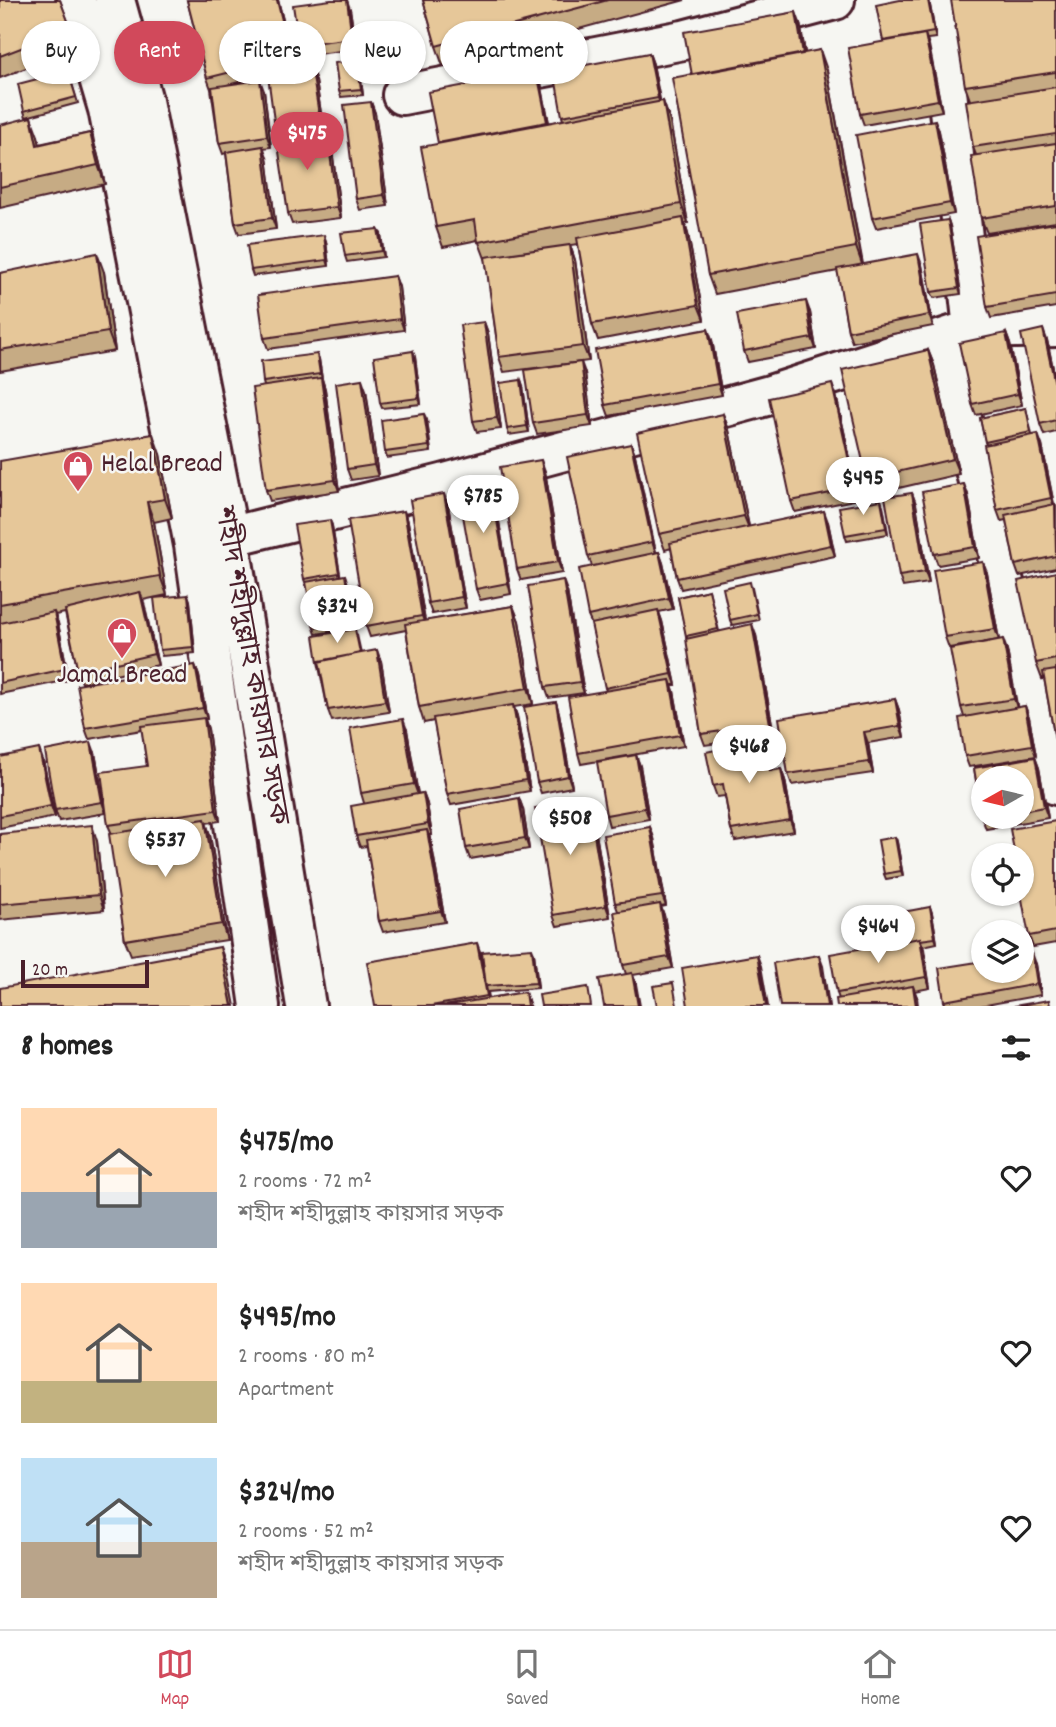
<!DOCTYPE html>
<html lang="en">
<head>
<meta charset="utf-8">
<style>
  :root { --surface:#fff; --page:#f6f6f6; --text:#222; --muted:#767676; --line:#e0e0e0; --accent:#d1495b }
  body { margin:0; font-family:Dekko,"Noto Sans Bengali",sans-serif; background:var(--page); color:var(--text); height:100vh; display:flex; flex-direction:column; font-size:26px; white-space:nowrap }
  * { box-sizing:border-box; margin:0 }
  p { font-size:23px; color:var(--muted) }
  .icon { flex:none; width:38px; height:38px; fill:none; stroke:currentColor; stroke-width:2; stroke-linecap:round; stroke-linejoin:round }
  .map { position:relative; height:1006px; overflow:hidden }
  .sheet { display:flex; flex-direction:column; background:var(--surface); flex:1 }
  .sheet>* { flex:none }
  .guide { position:absolute; left:21px; top:21px; width:700px; height:63px; display:flex; gap:14px }
  .needle { width:46px; rotate:262deg }
  .controls { position:absolute; left:971px; top:766px; display:grid; gap:14px }
  .controls a { display:grid; place-items:center; width:63px; height:63px; border-radius:50%; background:var(--surface); box-shadow:0 2px 5px #0004; font-size:35px }
  .scale { position:absolute; left:21px; bottom:18px; width:128px; box-sizing:border-box; padding-left:7px; border:4px solid #4a1f2b; border-top:0; font-size:19px; line-height:24px; white-space:nowrap; color:#4a1f2b; -webkit-text-stroke:5px #f6f6f2; paint-order:stroke }
  .price { position:absolute; translate:-50% -60px; padding:0 16px; border-radius:24px; background:#fff; color:#222; font-size:23px; line-height:46px; filter:drop-shadow(0 2px 4px #0008) }
  .price::after { content:''; position:absolute; left:50%; top:42px; width:21px; height:16px; margin-left:-10px; background:inherit; clip-path:polygon(0 0,100% 0,50% 100%) }
  .price.active { background:var(--accent); color:#fff }
  ul { padding:0; list-style:none }
  li { display:flex; align-items:center; gap:21px; height:175px; padding:0 21px }
  li span { display:grid; place-items:center; flex:none; width:196px; height:140px; border-radius:0px; color:#555 }
  li>.icon { margin-inline-start:auto }
  span .icon { width:84px; height:84px; fill:#fffc; stroke-width:1 }
  li b { font-size:30px }
  h2 { display:flex; justify-content:space-between; align-items:center; height:84px; padding:0 21px; font-size:30px }
  .tag { padding:0 24px; border-radius:32px; background:var(--surface); box-shadow:0 2px 5px #0004; font-size:24px; line-height:63px }
  .tag.active { background:var(--accent); color:#fff }
  .tab-bar { display:flex; justify-content:space-around; align-items:center; height:98px; border-top:2px solid var(--line); background:var(--surface); font-size:19px; color:var(--muted) }
  .tab-bar a { display:grid; justify-items:center; gap:4px }
  .tab-bar .active { color:var(--accent) }
  .map>svg:first-child { display:block }
  .lines { fill:none; stroke-linecap:round; stroke-linejoin:round }
  .minor-casing { stroke:#4a1f2b; stroke-width:44 }
  .major-casing { stroke:#4a1f2b; stroke-width:44 }
  .minor { stroke:#f6f6f2; stroke-width:38 }
  .major { stroke:#f6f6f2; stroke-width:38 }
  .wall { fill:#c6ab84; stroke:#4a1f2b; stroke-width:2; fill-rule:evenodd }
  .shaded-wall { fill:#a18b6b; stroke:#4a1f2b; stroke-width:2 }
  .building { fill:#e6c799; stroke:#4a1f2b; stroke-width:2 }
  .labels { text-anchor:middle; dominant-baseline:central; stroke-width:5; stroke-linejoin:round; paint-order:stroke }
  .poi-label { font-size:28px; fill:#4a1f2b; stroke:#f6f6f2; text-anchor:start }
  .street-label { font-size:28px; fill:#4a1f2b; stroke:#f6f6f2 }
</style>
</head>
<body>
<div class="map">
<svg width="1056" height="1006" viewBox="0 0 1056 1006">
  <rect width="100%" height="100%" fill="#f6f6f2"/>
  <filter id="ink" filterUnits="userSpaceOnUse"><feTurbulence type="fractalNoise" baseFrequency=".0143" numOctaves="2"/><feDisplacementMap in="SourceGraphic" scale="14" xChannelSelector="R" yChannelSelector="G"/><feConvolveMatrix kernelMatrix="1 2 1 2 8 2 1 2 1" color-interpolation-filters="sRGB"/></filter>
  <g filter="url(#ink)">
    <g class="lines">
      <g class="minor-casing">
        <path id="minor" d="M937,0L973,329
          M402,95L683,40L835,0
          M942,341L1056,785
          M229,537L442,484L770,395L973,329L1056,327"/>
      </g>
      <g class="major-casing">
        <path id="major" d="M76,0L108,109L194,545L260,1006
          M115,0L143,101L229,537L306,1006"/>
      </g>
      <use href="#minor" class="minor"/>
      <use href="#major" class="major"/>
    </g>
    <path class="wall" d="M0,0H60L78,48L0,78Z
      M187,0H278L295,68L227,85L264,91L271,147L263,148L267,157L276,229L239,234L235,223L226,153L223,154L219,143L211,89L207,78Z
      M423,0H685L443,66L436,46Z
      M929,0L936,38L927,39L942,111L864,125L860,114L883,41Z
      M1056,0V222L987,233L981,218L976,155L973,147L970,100L965,86Z
      M350,9L356,49L303,56L299,45Z
      M800,23L805,53L827,70L863,264L922,265L933,326L852,342L848,331L838,271L715,294L708,275L692,75Z
      M649,53L653,64L660,102L663,101L670,121L688,223L685,224L688,234L704,320L598,340L592,324L578,244L570,245L575,260L589,361L504,372L499,357L486,261L478,240L443,247L436,227L438,143L537,72L541,83L549,123L563,120L562,116Z
      M357,60L359,65L363,95L341,97L339,91Z
      M312,70L316,81L323,126L278,132L274,121Z
      M70,77L78,103L26,117L24,111Z
      M371,102L375,113L388,206L360,210L356,199Z
      M0,125L38,136L39,144L90,133L97,152L105,184L0,208Z
      M939,131L954,214L876,228L872,218Z
      M331,142L341,218L292,224L288,213Z
      M948,220L950,226L961,294L934,298L931,292Z
      M1056,223V307L991,318L987,307Z
      M381,234L384,257L347,262L345,256Z
      M326,241L329,266L253,276L251,270Z
      M104,272L115,351L0,371V273Z
      M395,276L399,287L404,330L268,349L264,338Z
      M810,312L816,349L748,362L744,351Z
      M484,322L488,333L501,429L477,432L473,421Z
      M1006,333L1010,344L1022,405L976,415L972,404Z
      M712,340L722,395L609,416L605,405Z
      M1047,340L1056,382V432L1044,435L1040,424Z
      M928,350L934,365L959,474L873,494L867,479Z
      M413,351L415,357L421,404L382,408L380,403Z
      M317,354L319,359L322,379L325,389L339,491L270,501L266,490L264,386L263,382Z
      M585,373L592,426L537,434L533,423Z
      M521,380L523,386L529,432L509,435L507,429Z
      M366,390L378,476L351,480L347,469Z
      M836,395L859,499L795,512L791,501Z
      M1026,408L1032,435L1042,445L1054,505L1056,506V568L1019,576L1015,565L1006,520L1001,521L997,510L986,445L980,418Z
      M723,414L729,430L749,527L828,522L835,556L681,589L677,578L671,548L665,550L659,534Z
      M427,420L431,452L387,458L385,452Z
      M631,444L635,455L656,552H659L663,563L673,609L659,612L662,621L676,685H672L674,691L684,746L581,764L578,753L606,691L592,625L588,616L592,566L588,556Z
      M160,454L172,518L154,522L167,595L143,600L158,665L82,683L78,672L65,613L55,615L58,623L69,680L0,694V461Z
      M545,471L562,573L521,580L517,569Z
      M490,481L494,492L511,594L480,600L476,589Z
      M912,493L916,504L929,583L903,587L899,576Z
      M968,495L979,558L938,565L934,554Z
      M448,505L466,608L432,614L428,603Z
      M883,506L888,534L847,541L845,535Z
      M408,522L425,621L513,606L519,621L533,704L514,707L517,716L530,791L451,805L447,794L434,721L424,723L419,707L406,630L370,637L366,626Z
      M332,526L340,576L347,581L355,628L316,634L314,628L307,585H306L304,579Z
      M1056,572V745L1044,678L1042,679L1036,663Z
      M987,573L999,640L949,648L945,637Z
      M752,588L759,620L732,625L730,620Z
      M709,590L719,631L756,635L774,735L705,745L701,734L687,638L678,597Z
      M567,591L584,693L549,698L545,687Z
      M188,595L190,601L195,653L162,656L160,650Z
      M357,635L361,653L381,661L389,712L332,721L328,710L318,662Z
      M1007,650L1017,708L1025,706L1029,717L1036,756L969,767L965,756L964,717L961,707Z
      M195,665L199,676L207,719H205L208,729L220,821L206,823L210,835L227,940L131,955L125,940L112,834L108,825L147,766L142,730L89,739L85,728Z
      M895,699L899,710L904,737L868,743L873,773L792,785L788,774Z
      M556,702L559,713L572,787L541,793L537,782Z
      M407,730L418,794L423,793L427,804L432,835H429L431,841L445,922L383,932L379,921L367,846L360,847L356,836L364,803L361,793Z
      M767,751L772,770L781,769L785,780L794,831L735,841L731,830L725,796L717,797L713,786Z
      M95,753L106,813L59,821L55,810Z
      M636,755L640,766L649,819L609,826L606,815Z
      M0,757L43,760L55,817L0,828Z
      M1035,757L1039,768L1048,818L986,829L982,818L974,768ZM984,779H1022V817H984Z
      M519,798L523,809L529,849L470,859L466,848Z
      M588,799L592,810L610,917L557,926L553,915Z
      M1056,821V943L1033,947L1029,936Z
      M650,827L654,838L666,906L661,907L664,915L673,968L633,975L636,984L626,974L623,965L618,911L615,903Z
      M0,834L97,841L104,910L0,920Z
      M897,842L903,876L886,879L884,874Z
      M930,907L932,913L937,943L923,946L930,988L914,991L917,997L839,999L837,993L897,942Z
      M534,953L538,988L488,992L489,998L525,992L530,1006H375L481,954L484,973Z
      M1036,964L1041,995L980,1006H946L944,1001Z"/>
    <path class="shaded-wall" d="M277,0H278L295,68L291,57Z
      M347,0L350,9L356,49L352,38Z
      M928,0H929L936,38L934,32Z
      M796,12L800,23L808,70L804,59Z
      M925,34L929,45L942,111L938,100Z
      M820,50L827,70L863,267L856,247Z
      M649,53L653,64L662,109L658,98Z
      M357,60L359,65L363,95L361,89Z
      M312,70L316,81L323,126L319,115Z
      M537,72L541,83L551,133L547,122Z
      M260,80L264,91L271,147L267,136Z
      M663,101L670,121L688,223L681,204Z
      M371,102L375,113L388,206L384,195Z
      M31,117L38,136L44,164L37,145Z
      M935,120L939,131L954,214L950,203Z
      M327,131L331,142L341,218L337,207Z
      M90,133L97,152L105,184L98,165Z
      M263,146L267,157L276,229L272,218Z
      M683,218L688,234L704,320L698,305Z
      M948,220L950,226L961,294L959,288Z
      M378,229L381,234L384,257L382,251Z
      M324,235L326,241L329,266L327,260Z
      M570,245L575,260L589,361L583,346Z
      M97,253L104,272L115,351L108,332Z
      M918,254L922,265L933,326L929,315Z
      M395,276L399,287L404,330L400,319Z
      M806,301L810,312L816,349L812,338Z
      M484,322L488,333L501,429L497,418Z
      M708,329L712,340L722,395L718,384Z
      M1043,329L1047,340L1056,382V389Z
      M1006,333L1010,344L1022,405L1018,394Z
      M928,350L934,365L959,474L953,459Z
      M413,351L415,357L421,404L419,398Z
      M317,354L319,359L322,379L325,389L339,491L335,480L322,379Z
      M581,362L585,373L592,426L588,415Z
      M362,379L366,390L378,476L374,465Z
      M521,380L523,386L529,432L527,426Z
      M832,384L836,395L859,499L855,488Z
      M424,414L427,420L431,452L429,446Z
      M723,414L729,430L750,531L744,516Z
      M153,434L160,454L172,518L165,499Z
      M1038,434L1042,445L1055,509L1051,498Z
      M631,444L635,455L656,553L652,542Z
      M541,460L545,471L562,573L558,562Z
      M490,481L494,492L511,594L508,583Z
      M964,484L968,495L979,558L975,547Z
      M912,493L916,504L929,583L925,572Z
      M444,494L448,505L466,608L462,597Z
      M881,500L883,506L888,534L886,528Z
      M147,502L154,522L167,595L160,576Z
      M404,511L408,522L426,627L422,616Z
      M824,511L828,522L835,556L831,545Z
      M330,520L332,526L341,579L339,573Z
      M659,552L663,563L673,609L669,598Z
      M983,562L987,573L999,640L995,629Z
      M345,575L347,581L355,628L353,622Z
      M563,580L567,591L584,693L580,682Z
      M140,592L144,603L158,665L154,654Z
      M188,595L190,601L195,653L193,647Z
      M513,606L519,621L533,704L528,688Z
      M658,610L662,621L676,685L672,674Z
      M54,612L58,623L69,680L65,669Z
      M752,624L756,635L774,735L770,724Z
      M1003,639L1007,650L1018,710L1014,699Z
      M377,650L381,661L389,712L385,701Z
      M195,665L199,676L207,719L203,708Z
      M670,680L674,691L684,746L680,735Z
      M895,699L899,710L904,737L900,726Z
      M556,702L559,713L572,787L568,776Z
      M513,705L517,716L530,791L526,780Z
      M1025,706L1029,717L1036,756L1032,745Z
      M204,718L208,729L220,821L216,810Z
      M403,719L407,730L418,795L414,784Z
      M864,732L868,743L873,773L869,762Z
      M763,740L767,751L774,782L770,771Z
      M91,742L95,753L106,813L102,802Z
      M39,749L43,760L55,817L51,806Z
      M636,755L640,766L649,819L645,808Z
      M1035,757L1039,768L1048,818L1044,807Z
      M781,769L785,780L794,831L790,820Z
      M423,793L427,804L432,835L428,824Z
      M519,798L523,809L529,849L525,838Z
      M588,799L592,810L610,917L606,906Z
      M205,819L210,835L227,940L222,924Z
      M92,825L97,841L104,910L99,895Z
      M650,827L654,838L666,906L662,896Z
      M427,830L431,841L445,922L441,911Z
      M895,837L897,842L903,876L901,871Z
      M660,904L664,915L673,968L669,957Z
      M930,907L932,913L937,943L935,938Z
      M920,938L924,949L930,988L926,977Z
      M477,943L481,954L487,986H486L490,1006L487,996Z
      M220,947L227,966L235,1006H232Z
      M532,948L534,953L538,988L536,983Z
      M1032,953L1036,964L1041,995L1037,984Z
      M757,955L761,966L768,1006H766Z
      M819,955L823,966L829,1006H827Z
      M632,973L636,984L640,1006H638Z
      M913,986L917,997L918,1006H916Z"/>
    <path class="building" d="M0,0H60L71,29L0,56Z
      M187,0H277L291,57L207,78Z
      M331,0H347L352,38L299,45L293,5Z
      M423,0H608L436,46Z
      M900,0H928L934,32L883,41L876,5Z
      M951,0H1056V72L965,86Z
      M796,12L803,54L692,75L684,32Z
      M925,34L938,100L860,114L848,48Z
      M820,50L856,247L708,275L672,78Z
      M649,53L658,98L562,116L554,71Z
      M357,60L361,89L339,91L335,63Z
      M312,70L319,115L274,121L268,76Z
      M68,71L76,97L24,111L18,84Z
      M537,72L547,122L438,143L428,92Z
      M260,80L267,136L219,143L212,87Z
      M1056,87V134L973,147L966,101Z
      M663,101L681,204L478,242L475,220L436,227L421,147Z
      M371,102L384,195L356,199L344,105Z
      M31,117L37,145L90,133L98,165L0,187V125Z
      M935,120L950,203L872,218L856,135Z
      M327,131L337,207L288,213L277,138Z
      M1056,143V206L981,218L971,156Z
      M263,146L272,218L235,223L226,152Z
      M683,218L698,305L592,324L577,238Z
      M948,220L959,288L931,292L920,224Z
      M1056,223V295L987,307L976,236Z
      M378,229L382,251L345,256L341,233Z
      M324,235L327,260L251,270L247,245Z
      M570,245L583,346L499,357L485,257Z
      M97,253L108,332L0,350V273Z
      M918,254L929,315L848,331L837,269Z
      M395,276L400,319L264,338L258,295Z
      M806,301L812,338L744,351L737,314Z
      M484,322L497,418L473,421L460,325Z
      M708,329L718,384L605,405L595,350Z
      M1043,329L1056,389V420L1040,424L1021,334Z
      M1006,333L1018,394L972,404L959,343Z
      M928,350L953,459L867,479L842,370Z
      M413,351L419,398L380,403L374,357Z
      M317,354L320,374L263,382L261,361Z
      M581,362L588,415L533,423L525,370Z
      M321,378L335,480L266,490L252,388Z
      M362,379L374,465L347,469L336,383Z
      M521,380L527,426L507,429L500,383Z
      M832,384L855,488L791,501L769,398Z
      M1026,408L1031,432L985,442L980,418Z
      M424,414L429,446L385,452L381,420Z
      M723,414L744,516L659,534L637,433Z
      M153,434L165,499L147,502L160,576L0,604V461Z
      M1038,434L1051,498L997,510L984,445Z
      M631,444L652,542L588,556L567,457Z
      M541,460L558,562L517,569L500,467Z
      M490,481L508,583L476,589L458,487Z
      M964,484L975,547L934,554L922,492Z
      M912,493L925,572L899,576L885,497Z
      M444,494L462,597L428,603L410,500Z
      M881,500L886,528L845,535L839,507Z
      M1055,504L1056,556L1015,565L1005,515Z
      M404,511L422,616L366,626L348,520Z
      M824,511L831,545L677,578L670,543Z
      M330,520L339,573L304,579L294,525Z
      M659,552L669,598L588,616L579,569Z
      M983,562L995,629L945,637L933,570Z
      M1056,572V659L1036,663L1018,581Z
      M345,575L353,622L314,628L306,582Z
      M563,580L580,682L545,687L528,586Z
      M750,582L757,614L730,620L723,588Z
      M709,590L718,629L686,636L678,597Z
      M140,592L154,654L78,672L65,610Z
      M188,595L193,647L160,650L154,598Z
      M513,606L528,688L419,707L405,624Z
      M658,610L672,674L605,688L591,624Z
      M54,612L65,669L0,683V623Z
      M752,624L770,724L701,734L686,639Z
      M355,629L360,653L318,662L314,636Z
      M1003,639L1014,699L961,707L950,649Z
      M377,650L385,701L328,710L319,661Z
      M195,665L203,708L85,728L77,685Z
      M1056,670V745L1043,672Z
      M670,680L680,735L578,753L568,697Z
      M895,699L900,726L864,732L869,762L788,774L779,718Z
      M556,702L568,776L537,782L524,707Z
      M513,705L526,780L447,794L433,718Z
      M1025,706L1032,745L965,756L959,718Z
      M204,718L216,810L108,825L101,772L147,766L141,726Z
      M403,719L414,784L361,793L350,728Z
      M763,740L770,771L781,769L790,820L731,830L723,784L713,786L706,752Z
      M91,742L102,802L55,810L45,751Z
      M39,749L51,806L0,816V757Z
      M636,755L645,808L606,815L597,762Z
      M1035,757L1044,807L1022,811V779H984V817L982,818L974,768Z
      M423,793L428,824L356,836L351,806Z
      M519,798L525,838L466,848L460,809Z
      M588,799L606,906L553,915L535,808Z
      M205,819L222,924L125,940L109,834Z
      M1056,821V931L1029,936L1021,894L1022,856H1015L1010,829Z
      M92,825L99,895L0,904V834Z
      M650,827L662,896L615,903L603,835Z
      M427,830L441,911L379,921L366,840Z
      M895,837L901,871L884,874L878,840Z
      M660,904L669,957L623,965L614,912Z
      M930,907L935,938L920,940V938L897,942L892,914Z
      M920,938L926,977L837,993L830,954Z
      M477,943L487,996L431,1006H375L367,962Z
      M220,947L232,1006H0V988Z
      M532,948L536,983L486,986L482,952Z
      M1032,953L1037,984L944,1001L939,968L984,961V971H1022V954Z
      M757,955L766,1006H688L682,968Z
      M819,955L827,1006H780L773,963Z
      M632,973L638,1006H604L599,979Z
      M673,983L677,1006H657L653,986Z
      M913,986L916,1006H837L836,999Z
      M588,987L591,1006H541L539,995Z
      M525,992L527,1006H444Z
      M1049,1000L1050,1006H1014Z"/>
  </g>
  <defs>
    <g id="shop-pin" transform="scale(1.575)"><path d="M0 17L-7.5 6A9.5 9.5 0 1 1 7.5 6Z" fill="#d1495b" stroke="#f6f6f2"/><path d="M-5-2.5h2.3a2.7 3.5 0 0 1 5.4 0H5L5.5 6h-11ZM-1.5-2.5h3a1.5 2.3 0 0 0-3 0Z" fill="#fff"/></g>
  </defs>
  <g fill-rule="evenodd">
    <use href="#shop-pin" x="78" y="466"/>
    <use href="#shop-pin" x="122" y="633"/>
  </g>
  <g class="labels">
    <g class="poi-label">
      <text x="101" y="466">Helal Bread</text>
      <text x="122" y="677" text-anchor="middle">Jamal Bread</text>
    </g>
    <g class="street-label">
      <text transform="translate(249 666) rotate(80)">শহীদ শহীদুল্লাহ কায়সার সড়ক</text>
    </g>
  </g>
</svg>
<div class="controls">
<a><svg class="needle" viewBox="-14 -14 28 28"><path d="M0-13l5 13h-10z" fill="#e53935"/><path d="M0 13l5-13h-10z" fill="#767676"/></svg></a>
<a><svg class="icon" aria-label="locate" viewBox="0 0 24 24"><circle cx="12" cy="12" r="6"/><path d="M12 2v4M12 18v4M2 12h4M18 12h4"/></svg></a>
<a><svg class="icon" aria-label="layers" viewBox="0 0 24 24"><path d="M12 4l9 5-9 5-9-5zM3 14l9 5 9-5"/></svg></a>
</div>
<div class="scale">20 m</div>
<b class="price active" style="left:307px;top:172px">$475</b>
<b class="price" style="left:863px;top:517px">$495</b>
<b class="price" style="left:483px;top:535px">$785</b>
<b class="price" style="left:337px;top:645px">$324</b>
<b class="price" style="left:749px;top:785px">$468</b>
<b class="price" style="left:570px;top:857px">$508</b>
<b class="price" style="left:165px;top:879px">$537</b>
<b class="price" style="left:878px;top:965px">$464</b>
<div class="guide">
<a class="tag">Buy</a>
<a class="tag active">Rent</a>
<a class="tag">Filters</a>
<a class="tag">New</a>
<a class="tag">Apartment</a>
</div>
</div>
<section class="sheet">
<h2>8 homes<svg class="icon" aria-label="filters" viewBox="0 0 24 24"><path d="M4 7h16M4 17h16"/><circle cx="9" cy="7" r="2"/><circle cx="15" cy="17" r="2"/></svg></h2>
<ul>
<li><span style="background:linear-gradient(#ffd9b3 60%,#9aa5b1 0)"><svg class="icon" aria-label="home" viewBox="0 0 24 24"><path d="M3 11l9-7 9 7M6 9v11h12V9"/></svg></span><div><b>$475/mo</b><p>2 rooms · 72 m²</p><p>শহীদ শহীদুল্লাহ কায়সার সড়ক</p></div><svg class="icon" aria-label="heart" viewBox="0 0 24 24"><path d="M12 20l-8-8c-3-5 5-10 8-4 3-6 11-1 8 4z"/></svg></li>
<li><span style="background:linear-gradient(#ffd9b3 70%,#c2b280 0)"><svg class="icon" aria-label="home" viewBox="0 0 24 24"><path d="M3 11l9-7 9 7M6 9v11h12V9"/></svg></span><div><b>$495/mo</b><p>2 rooms · 80 m²</p><p>Apartment</p></div><svg class="icon" aria-label="heart" viewBox="0 0 24 24"><path d="M12 20l-8-8c-3-5 5-10 8-4 3-6 11-1 8 4z"/></svg></li>
<li><span style="background:linear-gradient(#bfe0f5 60%,#b9a48a 0)"><svg class="icon" aria-label="home" viewBox="0 0 24 24"><path d="M3 11l9-7 9 7M6 9v11h12V9"/></svg></span><div><b>$324/mo</b><p>2 rooms · 52 m²</p><p>শহীদ শহীদুল্লাহ কায়সার সড়ক</p></div><svg class="icon" aria-label="heart" viewBox="0 0 24 24"><path d="M12 20l-8-8c-3-5 5-10 8-4 3-6 11-1 8 4z"/></svg></li>
</ul>
</section>
<nav class="tab-bar">
<a class="active"><svg class="icon" aria-label="map" viewBox="0 0 24 24"><path d="M3 6l6-2 6 2 6-2v14l-6 2-6-2-6 2zM9 4v14M15 6v14"/></svg>Map</a>
<a><svg class="icon" aria-label="saved" viewBox="0 0 24 24"><path d="M7 4h10v16l-5-4-5 4z"/></svg>Saved</a>
<a><svg class="icon" aria-label="home" viewBox="0 0 24 24"><path d="M3 11l9-7 9 7M6 9v11h12V9"/></svg>Home</a>
</nav>
</body>
</html>
